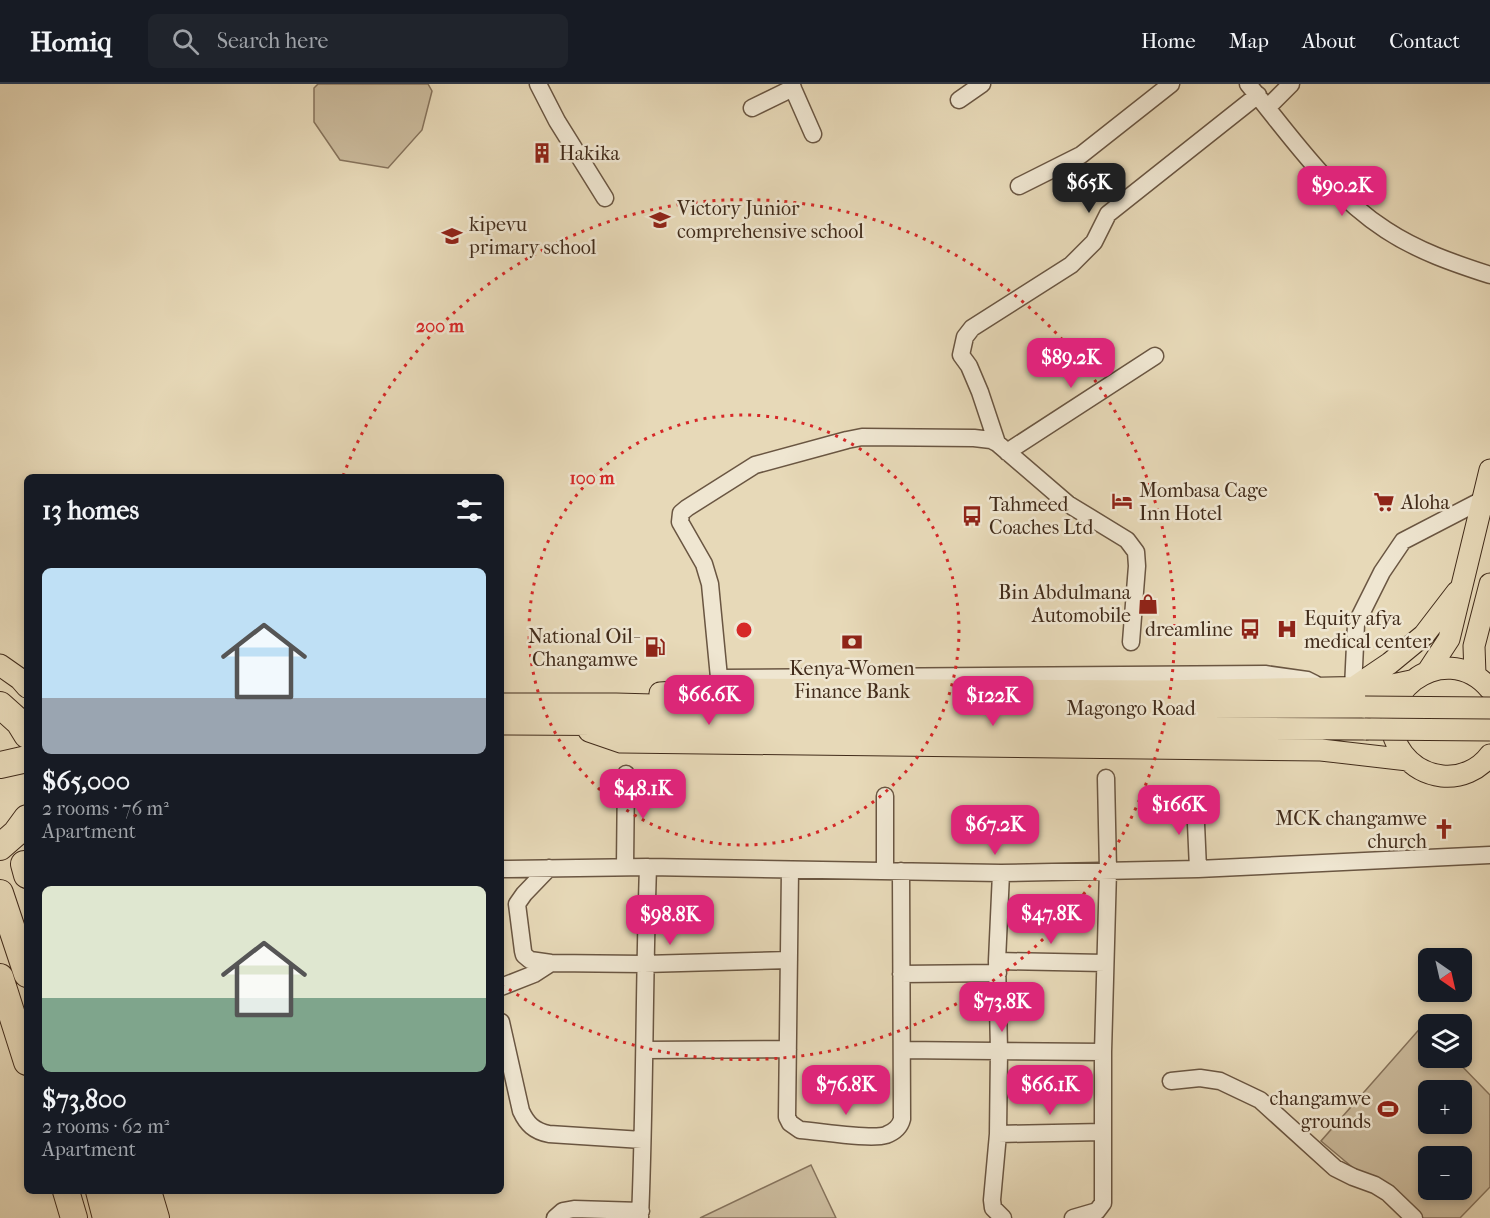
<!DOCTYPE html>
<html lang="en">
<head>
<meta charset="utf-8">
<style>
  :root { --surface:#171b24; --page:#20242c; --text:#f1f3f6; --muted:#9ea1a6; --line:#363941; --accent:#db2777 }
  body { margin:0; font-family:"IM FELL French Canon",serif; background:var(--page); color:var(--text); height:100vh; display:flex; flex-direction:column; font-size:22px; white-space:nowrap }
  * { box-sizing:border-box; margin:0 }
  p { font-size:20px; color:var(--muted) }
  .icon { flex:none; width:33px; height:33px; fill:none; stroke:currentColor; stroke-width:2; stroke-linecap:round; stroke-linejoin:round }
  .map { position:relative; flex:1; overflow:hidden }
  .side { position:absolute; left:24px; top:390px; width:480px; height:720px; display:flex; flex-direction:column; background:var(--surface); border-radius:9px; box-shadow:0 3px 9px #0003 }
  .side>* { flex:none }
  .needle { width:39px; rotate:146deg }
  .buttons { position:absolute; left:1418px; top:864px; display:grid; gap:12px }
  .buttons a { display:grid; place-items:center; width:54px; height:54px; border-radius:9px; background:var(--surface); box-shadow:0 3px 9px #0003; font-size:30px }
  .price { position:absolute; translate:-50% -51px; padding:0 14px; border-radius:12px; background:var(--accent); color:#fff; font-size:20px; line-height:39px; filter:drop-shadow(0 2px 3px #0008) }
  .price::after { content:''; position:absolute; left:50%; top:36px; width:18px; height:14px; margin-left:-9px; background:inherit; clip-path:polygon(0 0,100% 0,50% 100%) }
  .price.on { background:#222; color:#fff }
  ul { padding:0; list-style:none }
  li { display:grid; align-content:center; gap:12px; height:318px; padding:0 18px }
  li span { display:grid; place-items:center; height:186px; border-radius:9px; color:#555 }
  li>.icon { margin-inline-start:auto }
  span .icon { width:108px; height:108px; fill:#fffc; stroke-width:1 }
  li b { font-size:26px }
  h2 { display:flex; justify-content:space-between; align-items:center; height:72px; padding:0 18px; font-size:26px }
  header { display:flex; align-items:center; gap:36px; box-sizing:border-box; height:84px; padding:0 30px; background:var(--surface); border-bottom:2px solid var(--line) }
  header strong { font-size:28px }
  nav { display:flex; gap:33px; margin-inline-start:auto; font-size:21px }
  .search { width:420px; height:54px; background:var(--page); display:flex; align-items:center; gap:15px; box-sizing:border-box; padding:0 21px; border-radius:9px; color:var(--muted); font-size:22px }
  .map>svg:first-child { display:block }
  .green { fill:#cbbb9d; stroke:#86735c; stroke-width:1.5; fill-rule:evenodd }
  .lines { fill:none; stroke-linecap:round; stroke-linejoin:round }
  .minor-casing { stroke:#6a5642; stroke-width:19 }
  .major-casing { stroke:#412b1a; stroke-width:23 }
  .highway-casing { stroke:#412b1a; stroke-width:28 }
  .minor { stroke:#efe6d1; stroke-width:16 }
  .major { stroke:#e7d9b8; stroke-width:21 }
  .highway { stroke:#e7d9b8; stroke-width:26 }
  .major-bridge-casing { stroke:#412b1a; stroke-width:23; stroke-linecap:butt }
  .major-bridge { stroke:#e7d9b8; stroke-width:21 }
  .ring { fill:none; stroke:#d62828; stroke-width:3; stroke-dasharray:3 6 }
  .labels { text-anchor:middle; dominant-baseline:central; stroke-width:5; stroke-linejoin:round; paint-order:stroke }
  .poi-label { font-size:20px; fill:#412b1a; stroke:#efe6d1; text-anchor:start }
  .street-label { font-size:20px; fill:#412b1a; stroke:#efe6d1 }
  .centre { fill:#d62828; stroke:#efe6d1; stroke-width:3 }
  .ring-label { font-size:18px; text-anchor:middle; font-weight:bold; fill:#d62828; stroke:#efe6d1; stroke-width:5; stroke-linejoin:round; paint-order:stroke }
</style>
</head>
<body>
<header>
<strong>Homiq</strong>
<div class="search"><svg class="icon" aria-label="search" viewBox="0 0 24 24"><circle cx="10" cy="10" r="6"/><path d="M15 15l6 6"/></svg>Search here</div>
<nav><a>Home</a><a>Map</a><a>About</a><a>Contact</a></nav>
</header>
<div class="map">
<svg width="1490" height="1134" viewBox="0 0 1490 1134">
  <rect width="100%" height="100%" fill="#e7d9b8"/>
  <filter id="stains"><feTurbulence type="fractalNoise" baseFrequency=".00333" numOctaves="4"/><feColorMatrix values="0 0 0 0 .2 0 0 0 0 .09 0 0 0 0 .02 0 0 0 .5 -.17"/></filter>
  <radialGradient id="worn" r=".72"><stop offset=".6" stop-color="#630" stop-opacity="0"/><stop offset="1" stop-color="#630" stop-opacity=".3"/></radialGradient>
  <path class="green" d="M318,0H428L432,7L422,46L388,84L340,76L314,38V4Z
    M1423,941L1428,946V974H1454L1490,1011V1103L1460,1134H1413L1321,1057ZM1428,1006H1461V1040H1428ZM1428,1072H1461V1106H1428Z
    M811,1081L836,1134H700Z"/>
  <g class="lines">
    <g class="minor-casing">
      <path id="minor" d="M538,0L557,37L605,114
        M791,0L813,50
        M1248,0C1289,50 1330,110 1386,146C1418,167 1453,179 1490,191
        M959,16L982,0
        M1268,23L1291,0
        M752,24L793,4
        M1019,102L1081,71L1171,0
        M1007,368L1155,272
        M1131,558L1137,482L1136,468L1127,456L1068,420L997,359L980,308L969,282L961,271L965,253L972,244L1071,181L1094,158L1108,130L1258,11
        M720,594L1265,590L1307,596L1315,600
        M720,604L710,500L704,480L680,438L681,429L687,424L755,381L847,356L862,353L974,354L991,356L997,359
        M1353,604L1356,540L1382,488L1403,457L1482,416
        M885,712V787
        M1195,717L1198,785
        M625,783L626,690
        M549,784L524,810L517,820L523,867L524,871L530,876L551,879L644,880L789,876
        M501,785L648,783L1001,789L1198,785L1490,771
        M790,786L787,1033L790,1039L800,1046C818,1047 871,1056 886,1051C894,1048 900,1043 902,1035L901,787
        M1001,789L997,877L999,966L998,1050L992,1116L993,1124L1003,1134
        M997,877L1105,879
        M901,890L998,889
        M501,903L534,890L551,879
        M501,938L521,1027C527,1040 534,1047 549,1050L642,1056
        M645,966L788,965
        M902,966L1103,968
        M1171,997L1200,994L1220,997L1260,1016L1335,1084L1353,1093L1375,1101L1388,1109L1414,1134
        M998,1050L1103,1048
        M555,1134L563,1127L574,1125L641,1127
        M640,1134C645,1017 644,900 648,783
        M1073,1134L1097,1127L1103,1119V968L1108,786L1106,694"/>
    </g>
    <g class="major-casing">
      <path id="major" d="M0,581L20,595L27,603
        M1428,587L1449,555L1490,386
        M1475,591L1474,562L1490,500
        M1353,604L1390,579L1424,551L1457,508
        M1490,605C1444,550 1362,615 1403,670C1413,683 1426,690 1442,692C1460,694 1479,686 1490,671
        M660,609L720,605L1157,607L1383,603L1411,597
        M501,620H616L803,625L1365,623
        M501,640L1366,645
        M589,647L621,658L1321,666L1408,676"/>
    </g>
    <g class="highway-casing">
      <path id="highway" d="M0,621L19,638L27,651
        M0,681L27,675
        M0,763L16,749L27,734
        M24,780L27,791
        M0,809L27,890
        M0,893L27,978
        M66,1107L74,1134
        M99,1107L106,1134
        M124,1107L132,1134
        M148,1107L156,1134"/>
    </g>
    <use href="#minor" class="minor"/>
    <use href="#major" class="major"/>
    <use href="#highway" class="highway"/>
    <g class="major-bridge-casing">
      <path id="major-bridge" d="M1365,623L1490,624
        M1366,645L1490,646"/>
    </g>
    <use href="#major-bridge" class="major-bridge"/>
  </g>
  <g class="ring">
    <circle cx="744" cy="546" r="215"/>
    <path d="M343 392A430 430 0 1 1 504 902"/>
  </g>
  <defs>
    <g id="building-bare" transform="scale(1.62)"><path d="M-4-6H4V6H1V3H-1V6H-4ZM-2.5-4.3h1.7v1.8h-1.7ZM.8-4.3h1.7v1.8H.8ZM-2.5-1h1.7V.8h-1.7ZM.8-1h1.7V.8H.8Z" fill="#8f2418" stroke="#efe6d1" stroke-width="2.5" paint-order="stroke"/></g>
    <g id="school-bare" transform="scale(1.62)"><path d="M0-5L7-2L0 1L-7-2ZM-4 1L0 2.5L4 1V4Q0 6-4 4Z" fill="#8f2418" stroke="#efe6d1" stroke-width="2.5" paint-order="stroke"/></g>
    <g id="hotel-bare" transform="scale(1.62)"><path d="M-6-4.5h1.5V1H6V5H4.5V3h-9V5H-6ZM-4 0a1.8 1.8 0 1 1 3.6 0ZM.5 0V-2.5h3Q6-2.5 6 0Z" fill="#8f2418" stroke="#efe6d1" stroke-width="2.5" paint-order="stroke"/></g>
    <g id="supermarket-bare" transform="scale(1.62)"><path d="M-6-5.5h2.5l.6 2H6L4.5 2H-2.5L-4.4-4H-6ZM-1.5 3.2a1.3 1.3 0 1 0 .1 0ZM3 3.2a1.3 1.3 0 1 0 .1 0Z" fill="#8f2418" stroke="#efe6d1" stroke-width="2.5" paint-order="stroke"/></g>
    <g id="bus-bare" transform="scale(1.62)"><path d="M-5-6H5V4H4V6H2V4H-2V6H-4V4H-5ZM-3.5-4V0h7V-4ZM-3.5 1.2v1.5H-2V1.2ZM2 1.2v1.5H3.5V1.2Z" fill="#8f2418" stroke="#efe6d1" stroke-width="2.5" paint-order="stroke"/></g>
    <g id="shop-bare" transform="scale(1.62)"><path d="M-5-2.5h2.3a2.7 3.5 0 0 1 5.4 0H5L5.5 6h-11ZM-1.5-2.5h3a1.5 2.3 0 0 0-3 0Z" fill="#8f2418" stroke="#efe6d1" stroke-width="2.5" paint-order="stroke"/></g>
    <g id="hospital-bare" transform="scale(1.62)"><path d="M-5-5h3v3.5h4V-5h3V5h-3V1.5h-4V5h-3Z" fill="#8f2418" stroke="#efe6d1" stroke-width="2.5" paint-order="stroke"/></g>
    <g id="bank-bare" transform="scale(1.62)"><path d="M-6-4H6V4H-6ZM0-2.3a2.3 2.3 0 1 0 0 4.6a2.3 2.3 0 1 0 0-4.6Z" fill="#8f2418" stroke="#efe6d1" stroke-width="2.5" paint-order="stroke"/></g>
    <g id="fuel-bare" transform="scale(1.62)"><path d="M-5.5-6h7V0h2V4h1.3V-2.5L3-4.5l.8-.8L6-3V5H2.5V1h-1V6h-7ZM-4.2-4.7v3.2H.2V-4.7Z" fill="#8f2418" stroke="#efe6d1" stroke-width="2.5" paint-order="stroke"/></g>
    <g id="church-bare" transform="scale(1.62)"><path d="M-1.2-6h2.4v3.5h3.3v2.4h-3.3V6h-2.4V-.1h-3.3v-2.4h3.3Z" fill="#8f2418" stroke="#efe6d1" stroke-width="2.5" paint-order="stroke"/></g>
    <g id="stadium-bare" transform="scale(1.62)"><path d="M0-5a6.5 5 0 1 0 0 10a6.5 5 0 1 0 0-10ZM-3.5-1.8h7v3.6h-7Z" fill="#8f2418" stroke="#efe6d1" stroke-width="2.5" paint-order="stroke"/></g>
  </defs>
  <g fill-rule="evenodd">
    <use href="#building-bare" x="542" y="69"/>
    <use href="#school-bare" x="660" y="136"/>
    <use href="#school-bare" x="452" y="152"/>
    <use href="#hotel-bare" x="1122" y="417"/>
    <use href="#supermarket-bare" x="1384" y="418"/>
    <use href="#bus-bare" x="972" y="432"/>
    <use href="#shop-bare" x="1148" y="520"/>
    <use href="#bus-bare" x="1250" y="545"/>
    <use href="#hospital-bare" x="1287" y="545"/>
    <use href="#bank-bare" x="852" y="558"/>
    <use href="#fuel-bare" x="655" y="563"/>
    <use href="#church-bare" x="1444" y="745"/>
    <use href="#stadium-bare" x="1388" y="1025"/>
  </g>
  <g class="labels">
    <g class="poi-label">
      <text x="559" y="69">Hakika</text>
      <text x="677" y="124">Victory Junior<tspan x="677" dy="23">comprehensive school</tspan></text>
      <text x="469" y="140">kipevu<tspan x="469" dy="23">primary school</tspan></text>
      <text x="1139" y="406">Mombasa Cage<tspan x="1139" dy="23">Inn Hotel</tspan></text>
      <text x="1401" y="418">Aloha</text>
      <text x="989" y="420">Tahmeed<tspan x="989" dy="23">Coaches Ltd</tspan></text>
      <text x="1131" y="508" text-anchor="end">Bin Abdulmana<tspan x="1131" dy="23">Automobile</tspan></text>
      <text x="1304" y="534">Equity afya<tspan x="1304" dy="23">medical center</tspan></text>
      <text x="1233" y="545" text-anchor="end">dreamline</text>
      <text x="638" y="552" text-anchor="end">National Oil-<tspan x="638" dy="23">Changamwe</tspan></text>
      <text x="852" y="584" text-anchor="middle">Kenya Women<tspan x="852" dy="23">Finance Bank</tspan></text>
      <text x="1427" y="734" text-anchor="end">MCK changamwe<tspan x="1427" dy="23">church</tspan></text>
      <text x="1371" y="1014" text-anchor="end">changamwe<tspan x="1371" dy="23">grounds</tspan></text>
    </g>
    <g class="street-label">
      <text x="1131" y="624">Magongo Road</text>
    </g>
  </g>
  <circle cx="744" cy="546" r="9" class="centre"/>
  <g class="ring-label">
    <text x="440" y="248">200 m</text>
    <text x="592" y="400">100 m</text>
  </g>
  <rect width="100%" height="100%" filter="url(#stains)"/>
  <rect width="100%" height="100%" fill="url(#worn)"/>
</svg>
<div class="buttons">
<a><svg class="needle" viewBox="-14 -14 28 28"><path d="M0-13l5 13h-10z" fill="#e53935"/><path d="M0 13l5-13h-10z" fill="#9ea1a6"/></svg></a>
<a><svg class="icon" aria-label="layers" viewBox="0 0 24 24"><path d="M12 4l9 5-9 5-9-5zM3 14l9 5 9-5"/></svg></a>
<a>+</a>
<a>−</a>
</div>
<b class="price on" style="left:1089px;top:130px">$65K</b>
<b class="price" style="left:1342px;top:133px">$90.2K</b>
<b class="price" style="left:1071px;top:305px">$89.2K</b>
<b class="price" style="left:709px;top:642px">$66.6K</b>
<b class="price" style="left:993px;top:643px">$122K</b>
<b class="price" style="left:643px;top:736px">$48.1K</b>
<b class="price" style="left:1179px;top:752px">$166K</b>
<b class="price" style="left:995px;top:772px">$67.2K</b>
<b class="price" style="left:1051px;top:861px">$47.8K</b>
<b class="price" style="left:670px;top:862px">$98.8K</b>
<b class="price" style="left:1002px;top:949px">$73.8K</b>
<b class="price" style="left:846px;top:1032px">$76.8K</b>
<b class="price" style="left:1050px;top:1032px">$66.1K</b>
<section class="side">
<h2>13 homes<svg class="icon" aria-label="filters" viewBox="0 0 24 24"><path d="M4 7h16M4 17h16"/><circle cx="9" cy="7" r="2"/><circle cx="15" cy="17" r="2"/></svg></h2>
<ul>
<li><span style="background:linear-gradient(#bfe0f5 70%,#9aa5b1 0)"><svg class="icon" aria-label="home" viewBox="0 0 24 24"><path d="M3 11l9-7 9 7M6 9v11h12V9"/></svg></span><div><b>$65,000</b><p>2 rooms · 76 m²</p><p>Apartment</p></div></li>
<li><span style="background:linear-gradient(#dfe7d0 60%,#7fa58c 0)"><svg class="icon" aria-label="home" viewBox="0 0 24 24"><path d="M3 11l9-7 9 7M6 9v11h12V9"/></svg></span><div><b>$73,800</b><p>2 rooms · 62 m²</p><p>Apartment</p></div></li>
</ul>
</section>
</div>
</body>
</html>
